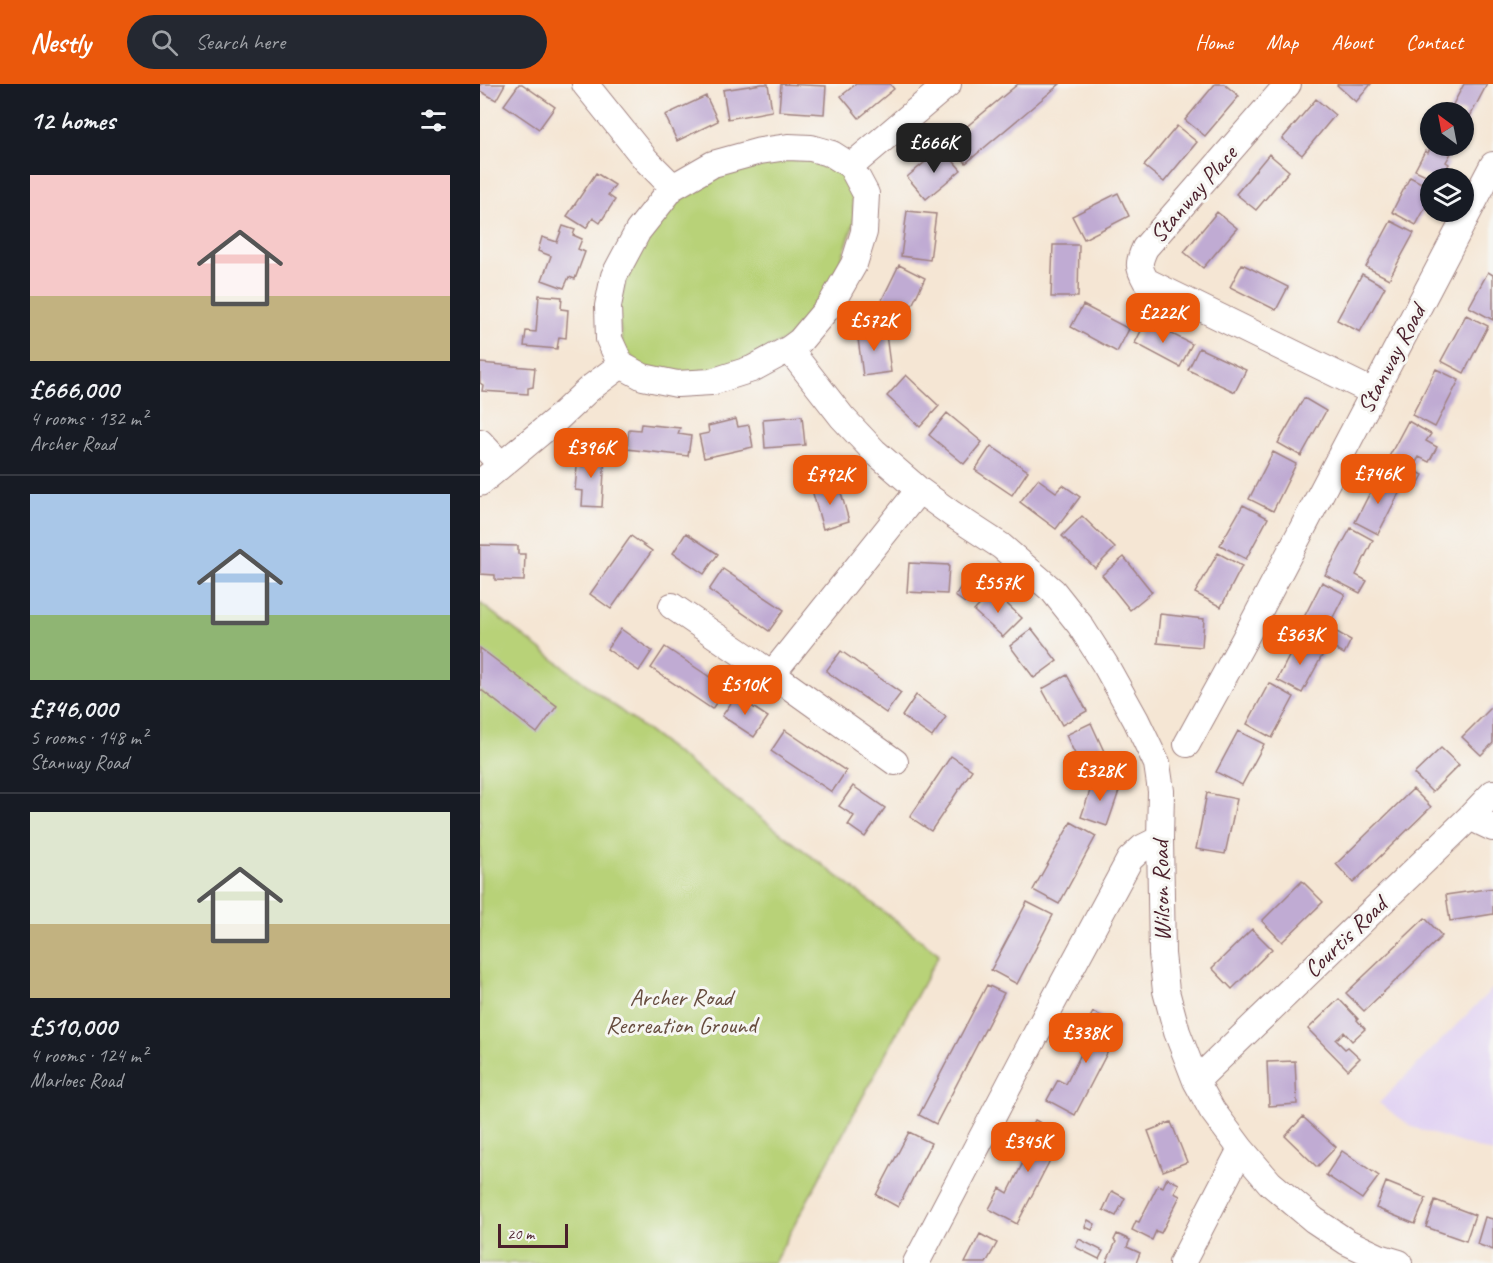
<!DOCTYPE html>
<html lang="en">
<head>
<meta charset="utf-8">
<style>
  :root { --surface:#171b24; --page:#242831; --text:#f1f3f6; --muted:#9ea1a6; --line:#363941; --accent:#ea580c }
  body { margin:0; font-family:Caveat,sans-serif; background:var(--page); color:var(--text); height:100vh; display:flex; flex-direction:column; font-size:22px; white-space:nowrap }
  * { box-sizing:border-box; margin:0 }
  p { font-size:20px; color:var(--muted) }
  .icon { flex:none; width:33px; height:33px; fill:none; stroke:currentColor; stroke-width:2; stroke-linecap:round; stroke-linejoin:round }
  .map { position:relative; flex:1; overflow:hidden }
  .sheet { display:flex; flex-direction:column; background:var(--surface); width:480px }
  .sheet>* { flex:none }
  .needle { width:39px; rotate:328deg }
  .controls { position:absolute; left:940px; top:18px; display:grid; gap:12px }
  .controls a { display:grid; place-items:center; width:54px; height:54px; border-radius:50%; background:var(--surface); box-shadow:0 2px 4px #0004; font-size:30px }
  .scale { position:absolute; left:18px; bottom:15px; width:70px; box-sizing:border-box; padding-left:6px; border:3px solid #4a1f2b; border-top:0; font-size:16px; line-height:21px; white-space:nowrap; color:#4a1f2b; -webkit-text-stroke:4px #f6f6f2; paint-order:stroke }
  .price { position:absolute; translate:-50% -51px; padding:0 14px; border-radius:12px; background:var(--accent); color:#fff; font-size:20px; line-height:39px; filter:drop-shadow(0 2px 3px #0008) }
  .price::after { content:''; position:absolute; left:50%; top:36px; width:18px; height:14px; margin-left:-9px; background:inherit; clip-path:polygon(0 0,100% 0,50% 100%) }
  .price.on { background:#222; color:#fff }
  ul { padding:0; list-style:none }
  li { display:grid; align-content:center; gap:12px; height:318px; padding:0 30px }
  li+li { border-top:2px solid var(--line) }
  li span { display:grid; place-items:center; height:186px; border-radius:0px; color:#555 }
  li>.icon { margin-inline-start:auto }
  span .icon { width:108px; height:108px; fill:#fffc; stroke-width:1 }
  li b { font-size:26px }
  h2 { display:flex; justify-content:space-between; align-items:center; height:72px; padding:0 30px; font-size:26px }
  header { display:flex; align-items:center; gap:36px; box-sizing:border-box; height:84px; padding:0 30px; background:var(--accent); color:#fff }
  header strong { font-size:28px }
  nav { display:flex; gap:33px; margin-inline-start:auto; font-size:21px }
  .search { width:420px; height:54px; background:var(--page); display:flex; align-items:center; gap:15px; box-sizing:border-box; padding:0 21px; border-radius:33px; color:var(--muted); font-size:22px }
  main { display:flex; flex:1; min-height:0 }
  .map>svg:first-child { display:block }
  .built { fill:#e2d4f3 }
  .green { fill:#b8d278; stroke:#817852; stroke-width:1.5 }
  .building { fill:#c0abd3 }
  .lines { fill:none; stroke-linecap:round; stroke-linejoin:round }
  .street-casing { stroke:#a08280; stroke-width:28 }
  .street { stroke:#fff; stroke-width:26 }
  .labels { text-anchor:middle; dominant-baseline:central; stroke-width:6; stroke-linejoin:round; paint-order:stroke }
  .street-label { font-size:24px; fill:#4a1f2b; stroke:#f6f6f2 }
  .park-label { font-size:24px; fill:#664c3e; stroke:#f6f6f2 }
</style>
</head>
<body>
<header>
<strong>Nestly</strong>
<div class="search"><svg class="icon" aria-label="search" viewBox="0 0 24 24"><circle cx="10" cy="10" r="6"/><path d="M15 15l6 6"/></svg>Search here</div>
<nav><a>Home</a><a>Map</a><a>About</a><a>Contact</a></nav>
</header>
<main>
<section class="sheet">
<h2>12 homes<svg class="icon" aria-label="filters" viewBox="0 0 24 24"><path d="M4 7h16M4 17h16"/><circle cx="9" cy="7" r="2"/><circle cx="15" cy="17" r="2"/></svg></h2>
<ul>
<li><span style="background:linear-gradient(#f6c9c9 65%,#c2b280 0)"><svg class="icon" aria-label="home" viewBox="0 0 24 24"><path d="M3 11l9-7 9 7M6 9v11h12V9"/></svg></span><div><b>£666,000</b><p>4 rooms · 132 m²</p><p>Archer Road</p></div></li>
<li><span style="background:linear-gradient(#a9c7e8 65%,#8fb573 0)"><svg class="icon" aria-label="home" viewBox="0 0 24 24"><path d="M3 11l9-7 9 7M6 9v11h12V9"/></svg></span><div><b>£746,000</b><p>5 rooms · 148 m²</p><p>Stanway Road</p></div></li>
<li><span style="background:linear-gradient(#dfe7d0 60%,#c2b280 0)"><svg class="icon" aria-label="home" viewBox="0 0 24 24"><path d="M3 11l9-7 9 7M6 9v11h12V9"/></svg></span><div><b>£510,000</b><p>4 rooms · 124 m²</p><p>Marloes Road</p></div></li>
</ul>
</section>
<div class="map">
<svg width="1013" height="1179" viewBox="0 0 1013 1179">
  <rect width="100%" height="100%" fill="#f6f6f2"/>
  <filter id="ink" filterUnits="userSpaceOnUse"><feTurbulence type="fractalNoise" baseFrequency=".0167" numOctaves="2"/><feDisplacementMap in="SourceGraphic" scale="12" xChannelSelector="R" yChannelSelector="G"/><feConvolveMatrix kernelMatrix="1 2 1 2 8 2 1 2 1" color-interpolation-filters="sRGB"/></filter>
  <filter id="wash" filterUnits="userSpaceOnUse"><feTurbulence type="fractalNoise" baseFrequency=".008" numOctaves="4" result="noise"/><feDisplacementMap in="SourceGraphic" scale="24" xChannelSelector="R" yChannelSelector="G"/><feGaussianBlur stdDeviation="1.35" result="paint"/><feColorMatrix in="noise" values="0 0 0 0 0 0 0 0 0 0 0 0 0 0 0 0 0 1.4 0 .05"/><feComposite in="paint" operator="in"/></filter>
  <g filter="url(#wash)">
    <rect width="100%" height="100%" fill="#f5e6d4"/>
    <path class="built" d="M1013,904V1069L932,1043L899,1019Z"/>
    <path class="green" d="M333,75L355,85L368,94L373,106L374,139L363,172L346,208L307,255L253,282L206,291L163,284L143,265L138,228L147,190L157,169L206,105L273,76Z
      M0,519L459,870L294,1179H0Z"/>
    <g id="blocks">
      <path class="building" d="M0,0H25L16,16L0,7Z
        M39,0H42L75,23L59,45L24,21Z
        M282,0H288L292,27L248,35L243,6Z
        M301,0L346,2L344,30L299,27Z
        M376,0H410L414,5L379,34L361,12Z
        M538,0H580L486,79L468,58Z
        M735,0H744L759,12L725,52L705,36Z
        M858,0H891L876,18L857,1Z
        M984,0H1007L984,44V28H969Z
        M226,12L238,37L197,57L185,31Z
        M836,15L855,31L822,71L802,55Z
        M697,42L717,58L684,98L664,82Z
        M951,62H975L966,78L969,80L961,94H952L935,86L945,67L948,69Z
        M462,64L481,86L446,115L427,93Z
        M789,70L809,87L776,126L756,110Z
        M116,89L135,101L128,111L135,116L120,139L113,134L106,144L87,132Z
        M930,93L951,104V113L936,141L912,128Z
        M638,109L649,132L604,155L592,132Z
        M427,127L456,130L450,176L421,172Z
        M737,128L757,144L723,184L704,168Z
        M911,137L934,149L909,195L886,183Z
        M83,142L95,146L93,151L102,155L98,165L105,168L95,195L89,193L84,204L62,196L71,172L58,167L62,153L77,158Z
        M573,161H599L598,213H571Z
        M762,180L808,203L796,226L750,203Z
        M419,181L445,194L426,234L399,222Z
        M1008,188L1013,191V236L989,223Z
        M882,190L905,203L880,248L857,236Z
        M59,211L82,213L81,225L88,226L86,254L79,253L77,265L44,262L46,247L56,248Z
        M603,221L649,245L637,268L591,243Z
        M986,231L1008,242L984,289L961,277Z
        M666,237L712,260L700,283L655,259Z
        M405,243L411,288L383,292L377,247Z
        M719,264L766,286L755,308L708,286Z
        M0,279L55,284L53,303L48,304V310L2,307L3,301L0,299Z
        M956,285L979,296L955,343L932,331Z
        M426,291L459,322L440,343L407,312Z
        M824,314L846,327L821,372L798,359Z
        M467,329L502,358L484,380L449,351Z
        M322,332L325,361L285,364L283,335Z
        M256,335L258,343L269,341L273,363L224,374L219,351L229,349L228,342Z
        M928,337L951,350L946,357L957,363L949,378L939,373L932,385L943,391L937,402L903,384Z
        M161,340L200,344L198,350L211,352L208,372L147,365L149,345L160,346Z
        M511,362L548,387L532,411L495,386Z
        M105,368L125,369L122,423L102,422L103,407L95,406L97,382H104Z
        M793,368L816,380L793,427L769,415Z
        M899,391L922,403L898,450L875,438Z
        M558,395L576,408L583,401L600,413L576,445L540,418Z
        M358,398L369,437L343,445L332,406Z
        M763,421L788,434L766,475L740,461Z
        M602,432L635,464L615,484L582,452Z
        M871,444L893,456L876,491L887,497L880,509L845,491Z
        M206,449L238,470L224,490L193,469Z
        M151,452L172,467L131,525L110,510Z
        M0,461L38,462V470H45L44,497L15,496V491L0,490Z
        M738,469L762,482L741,523L715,509Z
        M644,473L672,508L650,526L622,491Z
        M429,479L469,481L467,510L427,508Z
        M243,485L304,526L289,547L229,506Z
        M485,496L495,502L485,519L475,512Z
        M842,498L865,510L848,543L871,556L864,570L818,545Z
        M513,507L542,534L523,553L494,527Z
        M680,530L724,535L722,563L677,559Z
        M141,545L172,567L159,587L127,565Z
        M552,545L577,577L554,594L530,562Z
        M818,555L844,568L822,609L797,596Z
        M185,563L246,604L232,625L171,584Z
        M0,564L77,622L57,649L0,605Z
        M361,567L421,609L406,629L346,587Z
        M587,591L607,627L582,641L562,605Z
        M789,599L814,613L792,654L767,640Z
        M436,611L466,633L452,653L422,632Z
        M256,612L288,633L274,653L242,632Z
        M1013,622V659L1001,671L982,653Z
        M611,639L628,676L603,687L586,651Z
        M305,646L366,687L352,708L291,667Z
        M758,647L784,660L762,701L736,688Z
        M961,664L979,681L952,708L934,690Z
        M471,672L492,686L451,747L430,733Z
        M614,695L640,704L627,742L601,733Z
        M373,702L405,724L385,753L368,741L374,732L359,722Z
        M933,705L951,723L873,799L856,780Z
        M727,709L757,715L745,770L716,765Z
        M591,738L616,752L579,820L553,806Z
        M822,797L843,818L802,858L782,837Z
        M1013,804V830L970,837L966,811Z
        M547,818L573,831L537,900L511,886Z
        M945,834L962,852L884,927L866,909Z
        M772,845L792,865L752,905L732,884Z
        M507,901L524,909L456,1040L439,1031Z
        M859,915L878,935L877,936L885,945L872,957L864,948L856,956L865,965L868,963L880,974L868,986L828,945Z
        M613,928L641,942L595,1031L567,1016L578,996L586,1000L610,952L603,948Z
        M815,977L817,1020L789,1022L787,978Z
        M823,1033L856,1063L837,1083L805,1052Z
        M555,1036L583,1051L537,1140L509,1125L520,1104L528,1109L552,1060L545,1056Z
        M691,1038L707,1078L683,1087L668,1047Z
        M429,1048L451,1059L418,1123L396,1111Z
        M862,1067L899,1092L882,1115L846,1091Z
        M687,1094L699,1100L694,1109L700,1112L681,1149L676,1147L672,1156L652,1146L656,1137L659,1138L678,1101L683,1103Z
        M906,1098L946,1114L935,1140L896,1124Z
        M632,1107L645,1114L636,1132L623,1126Z
        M955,1116L995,1131L986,1157L946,1143Z
        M1005,1133L1013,1135V1166L997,1160Z
        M608,1136L615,1140L612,1146L605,1143Z
        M500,1150L517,1159L506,1179H485Z
        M637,1150L650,1156L647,1163L660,1169L656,1179H626L636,1158L634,1156Z
        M599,1155L623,1167L619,1175L595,1163Z"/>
    </g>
  </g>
  <g filter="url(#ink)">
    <use href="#blocks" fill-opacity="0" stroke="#a08280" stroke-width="1.5"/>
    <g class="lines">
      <g class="street-casing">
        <path id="street" d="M105,0L166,76L193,103
          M808,0L665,164C658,179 658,183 666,197L893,308
          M308,63L331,64L352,70L371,82L386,110L384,148L374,180L351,220L320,257L309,265L272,285L231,298L197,300L163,293L141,281L129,255L128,222L134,192L158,147L193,103L233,80L280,67Z
          M371,82L468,0
          M309,265L362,333L394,367L439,406L472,430L521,462L573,507L600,541L626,582L656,636L677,680L681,707L680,755L682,870L686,907L697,948L716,997L732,1026L761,1065L790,1099L834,1136L867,1158L899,1173L919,1179
          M0,358L21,381
          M0,399L77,335L109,305L141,281
          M192,522L292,590L415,678
          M292,590L439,406
          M707,660L763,558L1013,81
          M990,733L1013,744
          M716,997L990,733L1013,709
          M436,1179L566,931L650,775L662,764L680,755
          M702,1179L761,1065"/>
      </g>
      <use href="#street" class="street"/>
    </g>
  </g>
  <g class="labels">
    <g class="street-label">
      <text transform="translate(713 110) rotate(-49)">Stanway Place</text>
      <text transform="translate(911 275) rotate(-62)">Stanway Road</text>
      <text transform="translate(681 807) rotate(-91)">Wilson Road</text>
      <text transform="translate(865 853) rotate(-44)">Courtis Road</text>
    </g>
    <g class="park-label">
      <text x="201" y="913">Archer Road<tspan x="201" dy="28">Recreation Ground</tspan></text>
    </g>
  </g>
</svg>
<div class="controls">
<a><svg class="needle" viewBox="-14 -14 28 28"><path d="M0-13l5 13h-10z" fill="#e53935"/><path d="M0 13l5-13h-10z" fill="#9ea1a6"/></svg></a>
<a><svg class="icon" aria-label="layers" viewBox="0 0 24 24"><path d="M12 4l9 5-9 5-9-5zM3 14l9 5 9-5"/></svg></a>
</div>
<div class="scale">20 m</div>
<b class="price on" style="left:454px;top:90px">£666K</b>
<b class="price" style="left:683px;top:260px">£222K</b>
<b class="price" style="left:394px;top:268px">£572K</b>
<b class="price" style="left:111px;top:395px">£396K</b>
<b class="price" style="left:898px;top:421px">£746K</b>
<b class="price" style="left:350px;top:422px">£792K</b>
<b class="price" style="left:518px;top:530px">£557K</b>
<b class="price" style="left:820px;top:582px">£363K</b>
<b class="price" style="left:265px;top:632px">£510K</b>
<b class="price" style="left:620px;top:718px">£328K</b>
<b class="price" style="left:606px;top:980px">£338K</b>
<b class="price" style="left:548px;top:1089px">£345K</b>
</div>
</main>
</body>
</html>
